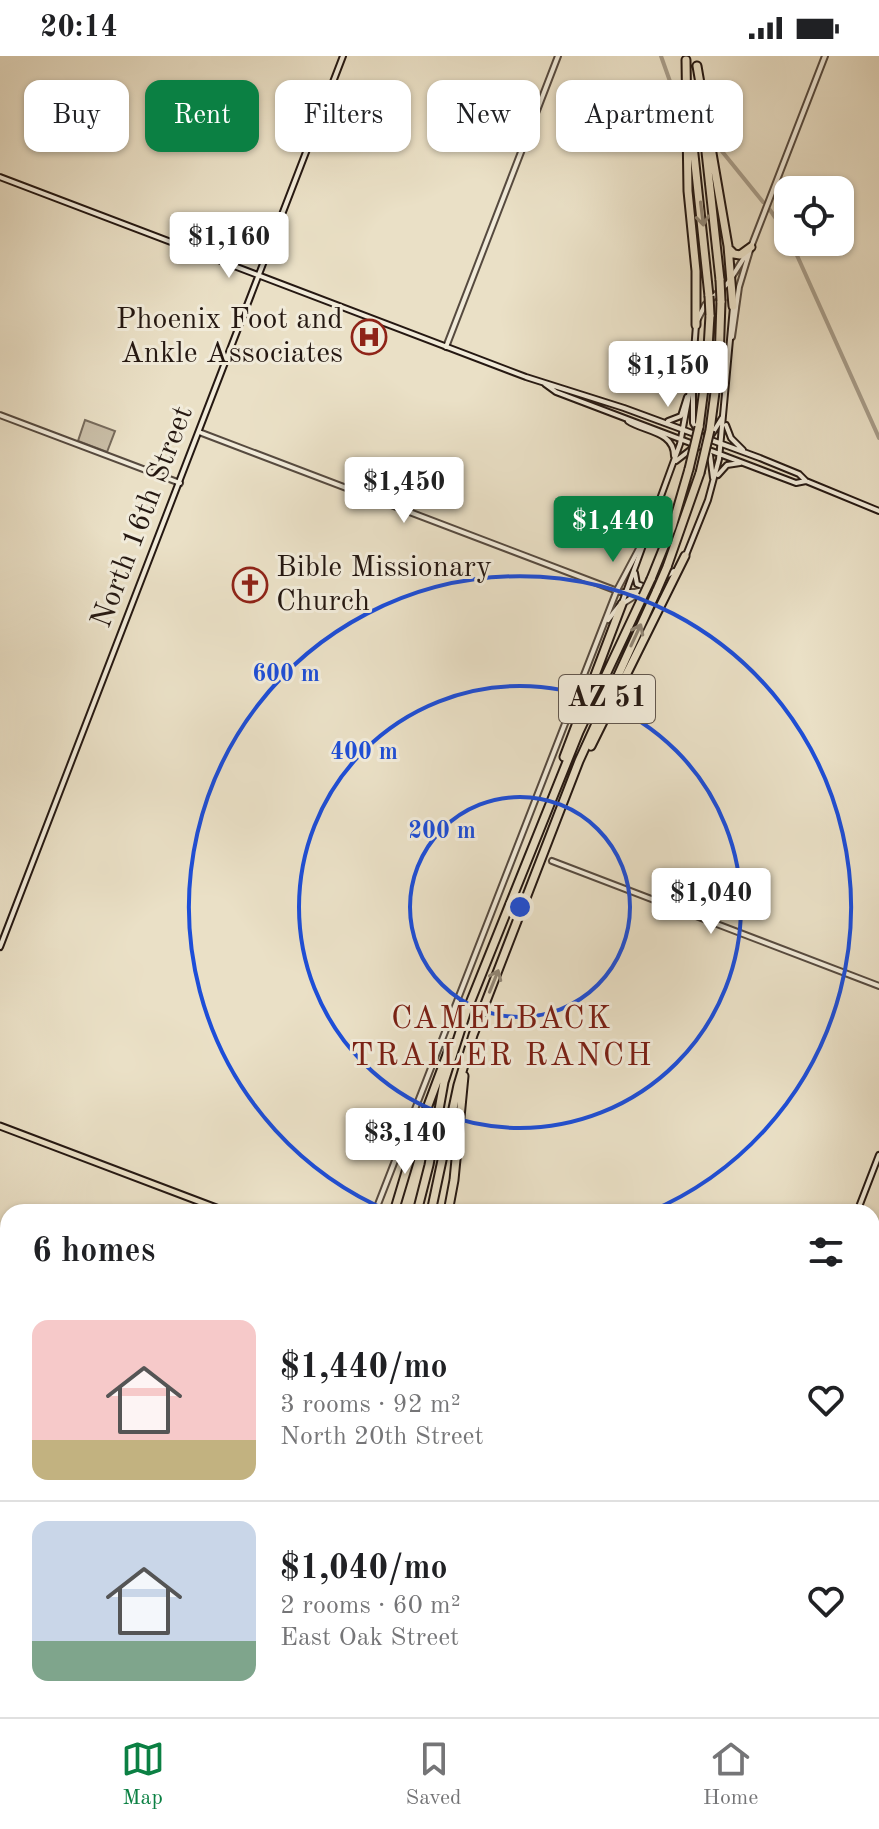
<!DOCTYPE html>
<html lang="en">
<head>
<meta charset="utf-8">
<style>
  :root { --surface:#fff; --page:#f6f6f6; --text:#202124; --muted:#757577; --line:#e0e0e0; --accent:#0b8043 }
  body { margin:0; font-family:"Old Standard TT",serif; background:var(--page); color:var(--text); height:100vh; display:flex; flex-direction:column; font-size:30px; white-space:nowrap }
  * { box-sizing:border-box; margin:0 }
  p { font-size:26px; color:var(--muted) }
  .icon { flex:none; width:44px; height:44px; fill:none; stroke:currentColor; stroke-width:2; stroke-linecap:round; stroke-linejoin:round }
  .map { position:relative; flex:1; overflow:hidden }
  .sheet { position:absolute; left:0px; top:1148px; width:880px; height:514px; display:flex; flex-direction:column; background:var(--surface); border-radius:24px 24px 0 0; box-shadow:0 2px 6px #0004 }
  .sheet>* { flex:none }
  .banner { position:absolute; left:24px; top:24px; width:832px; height:72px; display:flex; gap:16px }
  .buttons { position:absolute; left:774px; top:120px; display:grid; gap:16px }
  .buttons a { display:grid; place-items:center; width:80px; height:80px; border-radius:16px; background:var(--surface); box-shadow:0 2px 6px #0004; font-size:40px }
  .price { position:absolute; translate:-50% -68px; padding:0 18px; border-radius:8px; background:#fff; color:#222; font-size:26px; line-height:52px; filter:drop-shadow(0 2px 4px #0008) }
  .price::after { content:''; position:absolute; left:50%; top:48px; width:24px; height:18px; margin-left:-12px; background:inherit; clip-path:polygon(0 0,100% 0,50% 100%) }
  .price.current { background:var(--accent); color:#fff }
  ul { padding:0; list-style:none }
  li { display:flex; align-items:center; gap:24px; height:200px; padding:0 32px }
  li+li { border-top:2px solid var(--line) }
  li span { display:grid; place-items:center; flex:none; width:224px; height:160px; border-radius:16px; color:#555 }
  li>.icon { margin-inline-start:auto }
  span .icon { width:96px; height:96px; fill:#fffc; stroke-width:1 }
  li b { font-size:34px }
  h2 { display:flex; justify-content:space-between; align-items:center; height:96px; padding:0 32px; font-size:34px }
  .pill { padding:0 28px; border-radius:16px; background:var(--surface); box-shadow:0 2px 6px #0004; font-size:28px; line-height:72px }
  .pill.current { background:var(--accent); color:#fff }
  .status { display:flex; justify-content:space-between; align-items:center; height:56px; padding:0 40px; background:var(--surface); direction:ltr }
  .status svg { height:22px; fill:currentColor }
  .tabs { display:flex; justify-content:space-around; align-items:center; height:112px; border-top:2px solid var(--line); background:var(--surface); font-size:22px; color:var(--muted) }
  .tabs a { display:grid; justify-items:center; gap:4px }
  .tabs .current { color:var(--accent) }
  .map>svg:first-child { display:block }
  .green { fill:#c9bea7; stroke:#776b5c; stroke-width:2 }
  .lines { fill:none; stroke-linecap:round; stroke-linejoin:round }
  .canal { stroke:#a79c89; stroke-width:4 }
  .tertiary-casing { stroke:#564a3f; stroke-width:8 }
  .secondary-casing { stroke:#251812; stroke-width:8 }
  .primary-casing { stroke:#251812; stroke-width:9 }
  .motorway-casing { stroke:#251812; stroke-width:11 }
  .tertiary { stroke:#f1ebda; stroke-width:4 }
  .secondary { stroke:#f1ebda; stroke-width:4 }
  .primary { stroke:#eae0c6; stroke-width:5 }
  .motorway { stroke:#eae0c6; stroke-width:7 }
  .tertiary-bridge-casing { stroke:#564a3f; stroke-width:8; stroke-linecap:butt }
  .motorway-bridge-casing { stroke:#251812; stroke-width:11; stroke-linecap:butt }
  .tertiary-bridge { stroke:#f1ebda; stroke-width:4 }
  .motorway-bridge { stroke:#eae0c6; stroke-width:7 }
  .oneway { stroke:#918675 }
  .ring { fill:none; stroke:#1d4ed8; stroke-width:4 }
  .labels { text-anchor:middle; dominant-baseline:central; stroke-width:6; stroke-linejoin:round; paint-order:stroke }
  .shield { fill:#f1ebda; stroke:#62574e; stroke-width:2 }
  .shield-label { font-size:28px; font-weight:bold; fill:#251812 }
  .poi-label { font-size:30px; fill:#251812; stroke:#f1ebda; text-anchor:end }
  .street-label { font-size:30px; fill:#251812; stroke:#f1ebda }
  .neighbourhood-label { font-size:32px; letter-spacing:2px; fill:#7a1f14; stroke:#f1ebda }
  .centre { fill:#1d4ed8; stroke:#f1ebda; stroke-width:4 }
  .ring-label { font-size:24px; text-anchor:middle; font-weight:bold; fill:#1d4ed8; stroke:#f1ebda; stroke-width:6; stroke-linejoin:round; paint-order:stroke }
</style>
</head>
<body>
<div class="status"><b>20:14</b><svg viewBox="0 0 49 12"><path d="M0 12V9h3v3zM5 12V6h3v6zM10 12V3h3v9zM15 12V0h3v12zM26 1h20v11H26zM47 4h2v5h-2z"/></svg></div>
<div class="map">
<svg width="879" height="1661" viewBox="0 0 879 1661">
  <rect width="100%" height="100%" fill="#eae0c6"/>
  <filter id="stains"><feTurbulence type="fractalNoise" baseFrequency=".0025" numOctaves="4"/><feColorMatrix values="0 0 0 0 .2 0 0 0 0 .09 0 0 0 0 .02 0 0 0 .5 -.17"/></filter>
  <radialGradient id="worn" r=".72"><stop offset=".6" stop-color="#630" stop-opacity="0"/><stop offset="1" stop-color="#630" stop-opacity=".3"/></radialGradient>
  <path class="green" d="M85,364L115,375L107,396L78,385Z"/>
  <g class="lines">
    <path class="canal" d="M661,0L672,31L701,70
      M712,83L763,146
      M770,154L788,180
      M791,186L879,382"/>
    <g class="tertiary-casing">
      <path id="tertiary" d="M698,263L705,249L728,227L747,197
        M732,281L739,231L751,191L825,0
        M446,291L558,0
        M0,359L180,427
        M199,376L620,536H635L647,533
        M648,532L674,515
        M608,564L619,550L641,536
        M552,805L879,930
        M375,1156L617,534L643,485
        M0,1535L8,1538
        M181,1661L184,1654"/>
    </g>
    <g class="secondary-casing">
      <path id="secondary" d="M0,121L526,321L624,352L760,402L799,418L806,425L879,455
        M545,328L556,336L796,427L806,425
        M693,330V367L707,389
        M628,365C644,376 674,375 674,400
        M668,365L681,360L687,341
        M726,369L731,382L743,394
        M712,378L722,362
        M698,383L710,399L713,422
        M676,405L694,391
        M718,419L727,409L740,407
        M686,499L708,444L719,403L733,251
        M635,517L637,528L648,532
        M622,547L680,388L692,323L696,269
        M0,891L343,0
        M857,1156L879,1099
        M663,1661L666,1654"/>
    </g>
    <g class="primary-casing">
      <path id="primary" d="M0,1070L227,1156
        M872,1404L879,1407"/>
    </g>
    <g class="motorway-casing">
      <path id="motorway" d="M686,4L688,135L696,215V269
        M697,10L728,190L733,250
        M701,50L720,224
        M691,70L709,240
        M730,194L734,198L740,199L751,191
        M699,371L707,309L710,259
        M710,374L719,306L721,245
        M667,511L700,417
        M651,523L672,471L689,413
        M591,690L685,500
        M564,701L622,548
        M394,1156L417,1079L451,988
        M417,1156L429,1109L444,1026L466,957L579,676L643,540
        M431,1156L458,1029L473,979L579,705L657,534
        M448,1156L454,1124L464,1020
        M0,1305L8,1308
        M0,1314L8,1317
        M0,1320L8,1322
        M0,1329L8,1332
        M872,1628L879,1631
        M872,1642L879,1645
        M830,1654L856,1661
        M865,1654L879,1659
        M253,1661L254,1654
        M267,1661L269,1654
        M291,1661L294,1654
        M669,1661L674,1654"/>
    </g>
    <use href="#tertiary" class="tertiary"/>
    <use href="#secondary" class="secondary"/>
    <use href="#primary" class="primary"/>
    <use href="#motorway" class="motorway"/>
    <g class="tertiary-bridge-casing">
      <path id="tertiary-bridge" d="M303,1654L321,1661"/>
    </g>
    <g class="motorway-bridge-casing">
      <path id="motorway-bridge" d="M720,224L721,245
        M709,240L710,259
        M689,413L699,371
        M700,417L710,374
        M657,534L667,511
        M643,540L651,523"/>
    </g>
    <use href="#tertiary-bridge" class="tertiary-bridge"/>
    <use href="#motorway-bridge" class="motorway-bridge"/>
  </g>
  <defs><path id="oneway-shaft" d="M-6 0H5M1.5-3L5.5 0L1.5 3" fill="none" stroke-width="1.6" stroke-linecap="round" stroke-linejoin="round" transform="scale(2)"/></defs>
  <g class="oneway">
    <use href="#oneway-shaft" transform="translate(702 158) rotate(83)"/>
    <use href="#oneway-shaft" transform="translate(636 579) rotate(-65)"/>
    <use href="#oneway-shaft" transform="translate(494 925) rotate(-68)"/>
  </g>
  <g class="ring">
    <circle cx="520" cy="851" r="110"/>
    <circle cx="520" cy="851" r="221"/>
    <path d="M391 1156A331 331 0 1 1 649 1156"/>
  </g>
  <defs>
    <g id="hospital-ring" transform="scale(1.8)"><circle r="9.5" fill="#f1ebda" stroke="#8f2418" stroke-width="1.5"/><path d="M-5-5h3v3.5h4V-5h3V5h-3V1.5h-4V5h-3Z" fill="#8f2418"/></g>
    <g id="church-ring" transform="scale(1.8)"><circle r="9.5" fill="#f1ebda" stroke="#8f2418" stroke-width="1.5"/><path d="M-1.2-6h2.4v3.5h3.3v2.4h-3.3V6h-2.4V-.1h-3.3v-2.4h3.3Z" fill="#8f2418"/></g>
  </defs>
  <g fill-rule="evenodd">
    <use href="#hospital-ring" x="369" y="281"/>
    <use href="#church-ring" x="250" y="529"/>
  </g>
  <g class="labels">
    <rect class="shield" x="559" y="619" width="96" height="48" rx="6"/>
    <g class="shield-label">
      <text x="607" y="643">AZ 51</text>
    </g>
    <g class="poi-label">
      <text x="343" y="264">Phoenix Foot and<tspan x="343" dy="34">Ankle Associates</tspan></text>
      <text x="276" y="512" text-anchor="start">Bible Missionary<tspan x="276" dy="34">Church</tspan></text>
    </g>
    <g class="street-label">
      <text transform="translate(143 461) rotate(-69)">North 16th Street</text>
    </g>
    <g class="neighbourhood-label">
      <text x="502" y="964">CAMELBACK<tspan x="502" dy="37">TRAILER RANCH</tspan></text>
    </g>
  </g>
  <circle cx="520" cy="851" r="12" class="centre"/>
  <g class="ring-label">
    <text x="286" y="625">600 m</text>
    <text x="364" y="703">400 m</text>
    <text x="442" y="782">200 m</text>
  </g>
  <rect width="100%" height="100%" filter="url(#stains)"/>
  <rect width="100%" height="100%" fill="url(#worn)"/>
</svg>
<div class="buttons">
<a><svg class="icon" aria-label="locate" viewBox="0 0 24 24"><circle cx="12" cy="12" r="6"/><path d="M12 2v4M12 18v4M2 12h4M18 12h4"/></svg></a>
</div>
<b class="price" style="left:229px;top:224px">$1,160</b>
<b class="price" style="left:668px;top:353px">$1,150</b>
<b class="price" style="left:404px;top:469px">$1,450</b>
<b class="price current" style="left:613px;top:508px">$1,440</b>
<b class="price" style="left:711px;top:880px">$1,040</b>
<b class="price" style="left:405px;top:1120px">$3,140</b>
<div class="banner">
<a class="pill">Buy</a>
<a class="pill current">Rent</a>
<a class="pill">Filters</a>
<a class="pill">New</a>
<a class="pill">Apartment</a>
</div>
<section class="sheet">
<h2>6 homes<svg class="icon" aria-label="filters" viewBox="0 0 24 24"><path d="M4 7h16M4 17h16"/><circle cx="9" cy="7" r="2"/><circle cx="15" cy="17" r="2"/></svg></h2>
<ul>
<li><span style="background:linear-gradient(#f6c9c9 75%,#c2b280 0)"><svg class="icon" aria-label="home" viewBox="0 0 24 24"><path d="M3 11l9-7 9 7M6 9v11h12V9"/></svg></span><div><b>$1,440/mo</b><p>3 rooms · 92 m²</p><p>North 20th Street</p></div><svg class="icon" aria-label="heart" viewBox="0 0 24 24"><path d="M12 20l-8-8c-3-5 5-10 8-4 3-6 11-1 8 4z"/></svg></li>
<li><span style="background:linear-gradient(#c9d6e8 75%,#7fa58c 0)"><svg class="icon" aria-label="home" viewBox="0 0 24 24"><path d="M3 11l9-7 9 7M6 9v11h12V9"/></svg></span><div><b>$1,040/mo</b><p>2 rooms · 60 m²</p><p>East Oak Street</p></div><svg class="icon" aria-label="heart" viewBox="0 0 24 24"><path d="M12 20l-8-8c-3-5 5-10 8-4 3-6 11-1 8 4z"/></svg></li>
</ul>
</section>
</div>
<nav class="tabs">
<a class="current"><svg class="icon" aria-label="map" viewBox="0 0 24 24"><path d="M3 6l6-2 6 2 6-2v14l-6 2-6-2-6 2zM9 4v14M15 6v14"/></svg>Map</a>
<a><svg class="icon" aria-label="saved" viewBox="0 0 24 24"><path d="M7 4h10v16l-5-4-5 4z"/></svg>Saved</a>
<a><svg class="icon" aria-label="home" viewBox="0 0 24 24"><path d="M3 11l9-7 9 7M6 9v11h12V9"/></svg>Home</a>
</nav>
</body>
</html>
